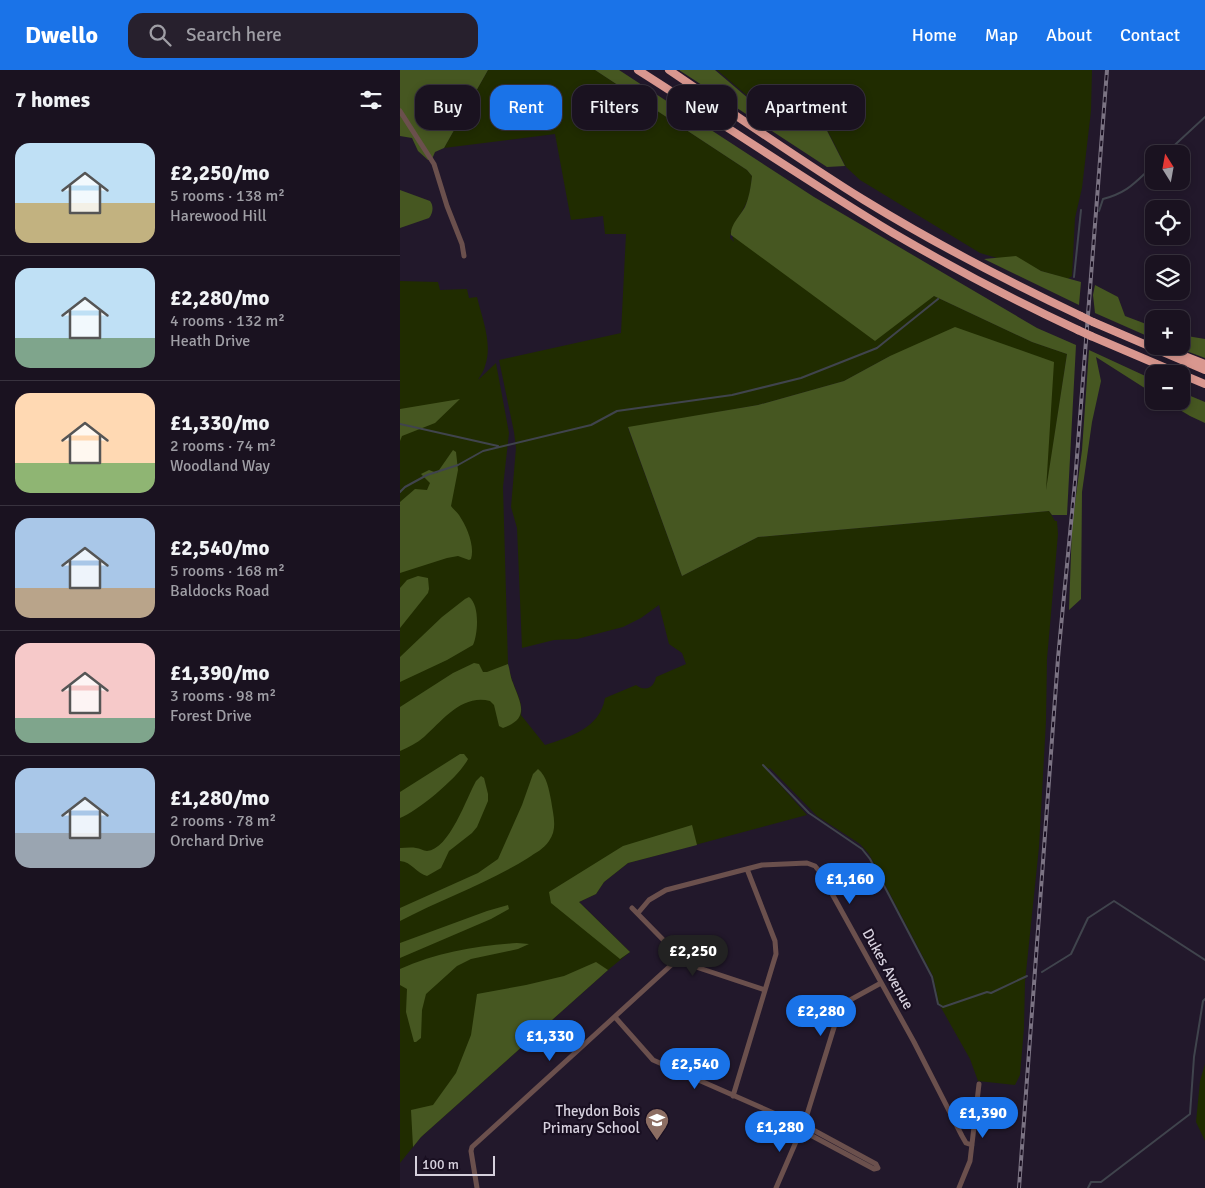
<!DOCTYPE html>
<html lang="en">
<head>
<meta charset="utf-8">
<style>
  :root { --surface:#1a1220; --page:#27202d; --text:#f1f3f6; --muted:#9f9ea5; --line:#38323e; --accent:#1a73e8 }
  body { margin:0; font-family:Signika,sans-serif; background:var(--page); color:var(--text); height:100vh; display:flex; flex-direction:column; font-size:19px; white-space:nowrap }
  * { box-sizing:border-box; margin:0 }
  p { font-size:16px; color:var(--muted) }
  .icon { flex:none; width:28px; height:28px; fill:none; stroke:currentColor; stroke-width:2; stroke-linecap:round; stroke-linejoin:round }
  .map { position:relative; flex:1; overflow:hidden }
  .drawer { display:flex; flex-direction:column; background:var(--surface); width:400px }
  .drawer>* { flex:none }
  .banner { position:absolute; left:15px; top:15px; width:475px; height:45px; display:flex; gap:10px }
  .needle { width:32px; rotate:349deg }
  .buttons { position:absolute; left:745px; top:75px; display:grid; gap:10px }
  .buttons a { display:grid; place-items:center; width:45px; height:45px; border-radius:10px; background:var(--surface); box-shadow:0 2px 8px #0003,0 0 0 1px var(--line); font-size:25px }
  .scale { position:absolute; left:15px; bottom:12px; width:80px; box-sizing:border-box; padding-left:5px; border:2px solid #d6d0dd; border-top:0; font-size:14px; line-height:18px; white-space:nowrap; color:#d6d0dd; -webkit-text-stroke:4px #190f21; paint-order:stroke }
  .price { position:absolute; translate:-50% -42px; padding:0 11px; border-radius:18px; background:var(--accent); color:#fff; font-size:16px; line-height:32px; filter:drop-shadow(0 1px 2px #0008) }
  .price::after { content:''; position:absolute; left:50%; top:30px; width:15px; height:11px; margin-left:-8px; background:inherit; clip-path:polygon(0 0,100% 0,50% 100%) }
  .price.current { background:#222; color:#fff }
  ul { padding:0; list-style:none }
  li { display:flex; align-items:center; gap:15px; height:125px; padding:0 15px }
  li+li { border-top:1px solid var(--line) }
  li span { display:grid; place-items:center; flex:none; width:140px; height:100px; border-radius:15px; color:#555 }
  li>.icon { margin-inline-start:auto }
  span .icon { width:60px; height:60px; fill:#fffc; stroke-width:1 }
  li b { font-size:21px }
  h2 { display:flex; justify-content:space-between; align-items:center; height:60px; padding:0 15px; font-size:21px }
  .pill { padding:0 18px; border-radius:15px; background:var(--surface); box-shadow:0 2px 8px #0003,0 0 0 1px var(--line); font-size:18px; line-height:45px }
  .pill.current { background:var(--accent); color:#fff }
  header { display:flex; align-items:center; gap:30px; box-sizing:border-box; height:70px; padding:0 25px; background:var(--accent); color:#fff }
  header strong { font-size:24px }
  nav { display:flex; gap:28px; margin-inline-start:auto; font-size:18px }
  .search { width:350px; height:45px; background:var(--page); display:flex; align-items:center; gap:12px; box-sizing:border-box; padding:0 18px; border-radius:15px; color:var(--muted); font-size:19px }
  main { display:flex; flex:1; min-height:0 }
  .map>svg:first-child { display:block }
  .green { fill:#202c00 }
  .forest { fill:#465721 }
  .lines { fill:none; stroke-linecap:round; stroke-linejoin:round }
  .stream { stroke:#40444d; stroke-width:2 }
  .minor { stroke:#6b504d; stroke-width:5 }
  .highway { stroke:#d9978f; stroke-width:8 }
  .rail-casing { stroke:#7b7383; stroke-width:4 }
  .rail { stroke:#190f21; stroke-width:2; stroke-dasharray:5.5; stroke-linecap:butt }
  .highway-bridge { stroke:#d9978f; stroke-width:8 }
  .labels { text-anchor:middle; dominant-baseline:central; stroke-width:4.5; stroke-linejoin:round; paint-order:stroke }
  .street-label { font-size:15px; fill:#d6d0dd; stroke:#190f21 }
  .poi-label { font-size:15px; fill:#d6d0dd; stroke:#190f21; text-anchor:end }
</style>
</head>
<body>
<header>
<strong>Dwello</strong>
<div class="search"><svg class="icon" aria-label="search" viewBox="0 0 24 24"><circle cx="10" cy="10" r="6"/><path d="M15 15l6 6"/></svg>Search here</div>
<nav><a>Home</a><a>Map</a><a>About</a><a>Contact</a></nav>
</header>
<main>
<section class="drawer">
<h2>7 homes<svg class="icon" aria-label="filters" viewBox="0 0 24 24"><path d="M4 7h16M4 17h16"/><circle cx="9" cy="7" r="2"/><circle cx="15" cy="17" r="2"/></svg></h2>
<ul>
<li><span style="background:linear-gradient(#bfe0f5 60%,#c2b280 0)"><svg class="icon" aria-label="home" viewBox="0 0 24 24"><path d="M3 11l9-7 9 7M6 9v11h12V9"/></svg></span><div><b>£2,250/mo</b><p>5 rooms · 138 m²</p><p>Harewood Hill</p></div></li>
<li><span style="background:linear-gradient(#bfe0f5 70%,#7fa58c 0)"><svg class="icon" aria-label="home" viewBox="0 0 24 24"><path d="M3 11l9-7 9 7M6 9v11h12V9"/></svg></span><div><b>£2,280/mo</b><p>4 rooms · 132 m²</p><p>Heath Drive</p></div></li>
<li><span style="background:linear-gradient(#ffd9b3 70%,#8fb573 0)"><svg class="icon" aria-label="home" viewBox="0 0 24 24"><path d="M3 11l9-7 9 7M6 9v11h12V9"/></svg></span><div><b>£1,330/mo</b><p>2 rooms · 74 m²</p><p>Woodland Way</p></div></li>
<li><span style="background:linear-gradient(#a9c7e8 70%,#b9a48a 0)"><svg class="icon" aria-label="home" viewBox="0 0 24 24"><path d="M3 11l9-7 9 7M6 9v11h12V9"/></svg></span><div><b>£2,540/mo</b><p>5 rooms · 168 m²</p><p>Baldocks Road</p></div></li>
<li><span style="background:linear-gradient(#f6c9c9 75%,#7fa58c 0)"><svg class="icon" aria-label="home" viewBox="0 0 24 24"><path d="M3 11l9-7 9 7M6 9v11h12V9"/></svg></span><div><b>£1,390/mo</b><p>3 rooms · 98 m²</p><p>Forest Drive</p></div></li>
<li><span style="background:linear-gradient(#a9c7e8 65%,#9aa5b1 0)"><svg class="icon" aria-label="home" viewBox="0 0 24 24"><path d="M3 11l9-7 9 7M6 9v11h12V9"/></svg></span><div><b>£1,280/mo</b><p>2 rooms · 78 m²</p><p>Orchard Drive</p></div></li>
</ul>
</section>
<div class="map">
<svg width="805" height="1118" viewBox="0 0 805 1118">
  <rect width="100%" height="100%" fill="#22182b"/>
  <path class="green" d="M88,0H195L347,100L352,106C351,116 350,127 345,136C339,148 331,156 330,168L334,172L332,167H337L534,226L632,272L667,284L645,430L490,286L444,311L358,335L228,358L282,506L358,467L649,441L655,451H657L658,464L647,589L646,651L639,777L625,912L624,958L620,1005L615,1015L578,1011L570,989L539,934L533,906L469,784L460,774L417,746L370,698L367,700L407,745L228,793L204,812L196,824L179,832L230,882L208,900L21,1067L0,1093V211L38,212L40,220L67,219L69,228L77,227C82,248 93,274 85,296C84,301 80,306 78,310L96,293L109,363L103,417L108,594C109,599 110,604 112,610C116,622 123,632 121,645L145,675C170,667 200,658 205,628L236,615C245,622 254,618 256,607L286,594L282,583L269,574L259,535L241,548L223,557L177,569L154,570L122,578L117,458L111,437L116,378L114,362L99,290L221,263L226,164H205L203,146L171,150L155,64L44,78Z
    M317,0H692L691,41L682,118L675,148L672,206L668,209L641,201L616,188H597L580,183L460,110L446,97L417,40C402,37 392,56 371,46Z
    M805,994V1071L796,1052L800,1011Z"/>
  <path class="forest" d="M0,0H88L44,78L35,82L32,89L28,90L18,81L12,68L0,66Z
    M195,0H219L414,127L637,258L676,275L667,445H652L649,441L358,467L282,506L228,357L358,335L444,311L490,286L555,257L654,292L646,420L667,284L632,272L534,226L475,271L331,165C330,155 340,146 345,137C349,128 351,116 352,106L347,100Z
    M279,0H315L370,47C384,53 398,47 411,41L418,43L445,96L427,97Z
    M0,120L30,131C34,136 33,143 29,148L0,158Z
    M616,186L641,201L681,212L679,235L584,189Z
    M695,215L718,227L725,246L754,257V269L695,243L693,225Z
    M781,265L805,269V288L773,276H781Z
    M689,280L754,310V324L696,287L701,311L692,352L682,422L681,529L669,540L672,456L682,380Z
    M781,322L805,332V353L790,346L765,331H781Z
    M60,329L35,353L2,366L0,371V339Z
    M53,380L56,382L58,400L51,436C53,439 57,442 59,445C67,457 75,476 71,489L69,490L58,486L47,488L0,503V432L15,419L27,420L30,413L21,404L29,400L37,403Z
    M18,506L28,508L29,519L28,523L0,558V518L7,510Z
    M69,527C80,535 78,564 73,575L47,590L0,612V587L42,547L65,529Z
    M74,593L79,594L83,602H87L108,594C110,600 110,606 113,613C120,633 131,648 103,658L99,656L94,635L90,631C62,624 43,650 24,667C17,673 9,677 0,681V637L53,603Z
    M60,684H64L68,689C59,707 18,741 0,748V722Z
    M138,699C147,706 149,720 151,730C153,744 158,759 149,771C144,779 135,783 128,788C88,813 42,829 0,851V838L78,803L98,789L122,735L133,704Z
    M81,706L84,708L88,724V731L77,757L72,763L49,781L41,798L27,806C16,803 12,792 0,791V778C5,778 11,777 16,778C20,778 23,781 27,781C49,780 67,727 76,711Z
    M292,755L297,775L228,793L204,812L196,824L179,832L230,882L220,889L151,833L149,822L223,776Z
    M108,835L109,839L91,849L0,888V873L87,841Z
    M117,873L129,874L118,879L71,889L57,896L26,924L22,940L21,968L16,972H14L6,942L7,919L0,915V899C37,882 77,876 117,873Z
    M196,892L208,900L21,1067L13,1077L11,1040L33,1035L56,1003L71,965L77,924L126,915L164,906Z"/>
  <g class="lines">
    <path class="stream" d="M765,84L805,47
      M699,141L703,129C729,122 735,112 754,95
      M674,207L681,140
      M0,354L98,376
      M0,422L5,417L27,405L58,395L83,381L191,355L217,341L332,325L401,308L477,278L538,229
      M363,695L409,743L462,779L470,789L532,907L538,934L543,937L587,922L591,923L627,906
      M642,902L671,884L688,848L714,831L805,890
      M688,1118L691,1112H701L790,1044L794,987L803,931L805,929"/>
    <path class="minor" d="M0,41L34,94L47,136L62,174L64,186
      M232,838L280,887L293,896L365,920
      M238,843L249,830L266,820L362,795L407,793L415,796L420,802L514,972L562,1066L566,1073L572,1075
      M215,947L253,990L403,1056
      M333,1026L376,884L375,871L347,799
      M401,1060L474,1099L478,1098L476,1094L404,1055
      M77,1118L71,1081L72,1077L280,887
      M376,1118L405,1051L441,935L481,913
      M559,1118L570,1091L579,1014"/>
    <path class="highway" d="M238,0C323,54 407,111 493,163C553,198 615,231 678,260
      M269,0C334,44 398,89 464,130C534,173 607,211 681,246
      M693,252L805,300
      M691,266L780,304
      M774,285L787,287L805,294
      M781,304L805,314"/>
    <g class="rail-casing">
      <path id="rail" d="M619,1118L658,588L675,412L707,0"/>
    </g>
    <use href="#rail" class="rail"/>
    <path class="highway-bridge" d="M681,246L693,252
      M678,260L691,266"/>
  </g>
  <defs>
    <g id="school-pin" transform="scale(1.25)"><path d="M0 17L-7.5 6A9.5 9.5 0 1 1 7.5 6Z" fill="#8d6e63" stroke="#190f21"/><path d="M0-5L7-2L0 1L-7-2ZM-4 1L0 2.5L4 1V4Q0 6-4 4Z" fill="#fff"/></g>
  </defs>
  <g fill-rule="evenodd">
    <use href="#school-pin" x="257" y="1050"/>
  </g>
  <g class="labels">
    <g class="street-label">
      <text transform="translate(488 899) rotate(61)">Dukes Avenue</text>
    </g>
    <g class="poi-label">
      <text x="240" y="1041">Theydon Bois<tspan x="240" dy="17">Primary School</tspan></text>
    </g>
  </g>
</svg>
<div class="buttons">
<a><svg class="needle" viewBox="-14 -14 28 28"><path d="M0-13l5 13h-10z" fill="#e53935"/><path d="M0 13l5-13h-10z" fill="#9f9ea5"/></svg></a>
<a><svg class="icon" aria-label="locate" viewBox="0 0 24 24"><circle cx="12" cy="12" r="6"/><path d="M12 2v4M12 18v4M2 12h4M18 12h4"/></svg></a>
<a><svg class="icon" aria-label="layers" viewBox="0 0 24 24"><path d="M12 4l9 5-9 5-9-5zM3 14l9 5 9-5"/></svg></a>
<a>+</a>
<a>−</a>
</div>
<div class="scale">100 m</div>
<b class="price" style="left:450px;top:835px">£1,160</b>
<b class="price current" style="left:293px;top:907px">£2,250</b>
<b class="price" style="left:421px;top:967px">£2,280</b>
<b class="price" style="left:150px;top:992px">£1,330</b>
<b class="price" style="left:295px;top:1020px">£2,540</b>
<b class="price" style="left:583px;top:1069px">£1,390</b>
<b class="price" style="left:380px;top:1083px">£1,280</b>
<div class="banner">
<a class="pill">Buy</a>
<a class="pill current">Rent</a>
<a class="pill">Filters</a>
<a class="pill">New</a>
<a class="pill">Apartment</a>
</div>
</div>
</main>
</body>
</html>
